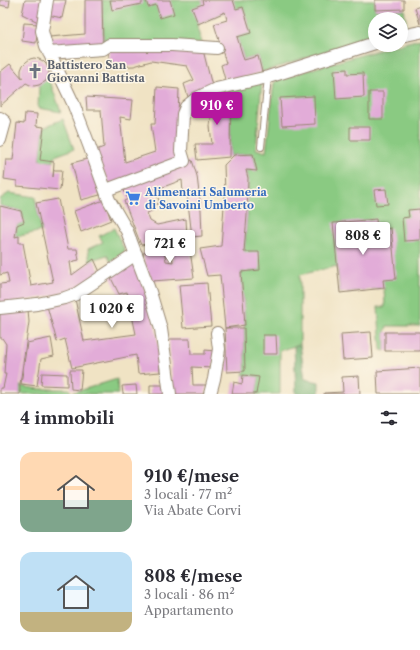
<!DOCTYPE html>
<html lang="it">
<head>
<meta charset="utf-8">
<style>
  :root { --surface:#fff; --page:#f7f7f7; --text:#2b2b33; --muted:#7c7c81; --accent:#b5179e }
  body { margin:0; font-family:"Libre Caslon Text",serif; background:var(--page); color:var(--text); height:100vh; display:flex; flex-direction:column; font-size:15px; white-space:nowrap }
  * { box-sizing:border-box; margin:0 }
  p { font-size:13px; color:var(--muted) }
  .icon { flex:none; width:22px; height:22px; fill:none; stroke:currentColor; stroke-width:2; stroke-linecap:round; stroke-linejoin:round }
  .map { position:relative; height:394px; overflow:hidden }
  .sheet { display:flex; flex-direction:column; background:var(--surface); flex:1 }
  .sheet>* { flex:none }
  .controls { position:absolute; left:368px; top:12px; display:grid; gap:8px }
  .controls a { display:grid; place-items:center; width:40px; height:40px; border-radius:50%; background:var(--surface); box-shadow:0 4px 16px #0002; font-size:20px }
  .price { position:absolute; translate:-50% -34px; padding:0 9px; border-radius:4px; background:#fff; color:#222; font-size:13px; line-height:26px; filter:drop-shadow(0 1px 2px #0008) }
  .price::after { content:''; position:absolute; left:50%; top:24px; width:12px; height:9px; margin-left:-6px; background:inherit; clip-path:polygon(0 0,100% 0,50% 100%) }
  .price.active { background:var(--accent); color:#fff }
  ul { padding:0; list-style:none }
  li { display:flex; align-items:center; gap:12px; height:100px; padding:0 20px }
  li span { display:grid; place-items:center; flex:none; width:112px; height:80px; border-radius:12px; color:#555 }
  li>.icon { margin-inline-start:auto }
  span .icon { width:48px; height:48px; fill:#fffc; stroke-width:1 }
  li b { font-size:17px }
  h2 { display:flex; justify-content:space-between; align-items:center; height:48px; padding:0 20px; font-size:17px }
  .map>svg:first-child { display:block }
  .green { fill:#8aca82; stroke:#627a50 }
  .forest { fill:#6fae70; stroke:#556c47 }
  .building { fill:#e2acd8 }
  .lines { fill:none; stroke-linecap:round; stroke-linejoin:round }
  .lane-casing { stroke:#968671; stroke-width:8 }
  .street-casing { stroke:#968671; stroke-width:14 }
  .lane { stroke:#fff; stroke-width:6 }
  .street { stroke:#fff; stroke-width:12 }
  .labels { text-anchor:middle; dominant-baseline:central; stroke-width:3; stroke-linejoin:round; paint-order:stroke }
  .worship-label { font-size:11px; font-weight:bold; fill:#5b616d; stroke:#fcf5e5; text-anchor:start }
  .shop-label { font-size:11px; font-weight:bold; fill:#366cbe; stroke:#fcf5e5; text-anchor:start }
</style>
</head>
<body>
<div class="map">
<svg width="420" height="394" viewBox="0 0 420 394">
  <rect width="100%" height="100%" fill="#fcf5e5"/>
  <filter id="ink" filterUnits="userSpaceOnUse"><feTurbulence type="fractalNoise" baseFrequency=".025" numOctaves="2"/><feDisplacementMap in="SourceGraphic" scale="8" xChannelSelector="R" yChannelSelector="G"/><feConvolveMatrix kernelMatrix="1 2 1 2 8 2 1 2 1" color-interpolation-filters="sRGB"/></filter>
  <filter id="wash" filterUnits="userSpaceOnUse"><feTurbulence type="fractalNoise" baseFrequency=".012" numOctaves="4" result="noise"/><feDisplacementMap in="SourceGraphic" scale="16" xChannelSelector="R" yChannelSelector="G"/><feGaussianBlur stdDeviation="0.9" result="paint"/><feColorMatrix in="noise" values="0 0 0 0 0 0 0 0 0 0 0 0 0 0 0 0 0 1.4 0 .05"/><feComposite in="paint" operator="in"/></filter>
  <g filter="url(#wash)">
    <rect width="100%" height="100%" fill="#f0e3c4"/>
    <path class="green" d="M102,0H375V10L404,9L407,26L401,28V19H375V36L262,72L258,56L244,60L237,37L251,33L243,7L225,12L198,24L197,26L203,50L103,45Z
      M420,39V326H387L385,332V351L381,350L378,307H385L384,288L340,293L337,266L300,275V344L280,351V394H256L259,377L243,375L245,371L244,328L245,325L241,272L260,270L244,252L247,215L248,178L246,170L257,171L253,154L234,155L230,157L231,89L262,81L256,149L266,152L274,83L277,80L322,66L397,45H401V44Z
      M47,73L61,112L38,108L39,85Z
      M63,119L74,149L55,156L53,162L40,160L44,127Z
      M9,193L36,197V203L42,231L15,237L17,225L24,222L21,211L0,206V199Z
      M114,228L125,251L111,262L107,255L94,259L90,263L88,249L103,242L99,236Z
      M117,379L118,394H20V386L39,389H69L71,393L82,390Z"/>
    <path class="forest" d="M300,344L305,379L319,382V394H296L294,346Z"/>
    <g id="blocks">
      <path class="building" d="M0,0H10L9,7L0,5Z
        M25,0H45L40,23L22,14Z
        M50,0H66L62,18L48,15Z
        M85,0H102L103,45L52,50L49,37L85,34Z
        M110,0H142V4L112,10Z
        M146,0H170L174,14L160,18L156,5L148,7Z
        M202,0H233L236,9L243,7L251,33L237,37L244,60L258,56L262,72L226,83L221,65L226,63L214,24L227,20L225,12L198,24L192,8L203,4Z
        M375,0H404V9L375,10Z
        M420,6V24L415,8Z
        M24,23L38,24L36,43L22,41Z
        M108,47L203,50L213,90L188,97L184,84L194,80L187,66L151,61L134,66L110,67Z
        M34,58L39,59L43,61L46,64L48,68L49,73L46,81L39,85L34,86L30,85L26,83L0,106V72L10,64L23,79L21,75V70L23,65L26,62L30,59Z
        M347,69V74L363,73L364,97L336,99L334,70Z
        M157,87L179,89L177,141L180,160L110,184L100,164L96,150L104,147L101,110H87L86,97L133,100L131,119L120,117L125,162L155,152L151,124H155Z
        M231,89L230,157L197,160L195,144H212L210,126L212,110L201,111L198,98Z
        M369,92H383V119H369Z
        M314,96L315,124L282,126L280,98Z
        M25,113L37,114L36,126L44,127L40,160L54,162L53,177L54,170H62L60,190L17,186V181L4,179L6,160H13L17,123L24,124Z
        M350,127H370V140H350Z
        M253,154L257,171L246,170L248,178L247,215L244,252H259L260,270L241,272L245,325L225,328L220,275L207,276L200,249L221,246L225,193L224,165L234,155Z
        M91,158L100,195L81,200L72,163Z
        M192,160L197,176L201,210L202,236L192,237L187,194L183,193L182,180L155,190L160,203L151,206L154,210L147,213L150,221L157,225L186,219L187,238L141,245L124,201L128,199L123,188Z
        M386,189L388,204L376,205L374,190Z
        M58,199L68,249H77L79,260L70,262L72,275L94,259L100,272L74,289L55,295L0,305V284L9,283L7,273L0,275V206L21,211L24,222L17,225L15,237L19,236V243H23L31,286L53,282L36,203Z
        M104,200L111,220L81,232L74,211Z
        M420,209V240L404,241L402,218L409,217L408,210Z
        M376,219L377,230L391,228L396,279L383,280L384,288L340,293L333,223Z
        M189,243L194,278L152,281L145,264L143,253L164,250L166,261L173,262L171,246Z
        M134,262L149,301L156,330L159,351L160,372L138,374L136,355L72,368L65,339L57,342L47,306L75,299L84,341L136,334L127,292L119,294L110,276Z
        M207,283L211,326L183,328L179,285Z
        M28,309L29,322L20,384V394H0V388H3L6,374H4L6,344L2,338H0V312Z
        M225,328H244L245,371L227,372Z
        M371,332L373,358L343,360L341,334Z
        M385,332H420V351H385Z
        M263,335H276L277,354H263Z
        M51,338L54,356L41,359L37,386L21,384L27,343Z
        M169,339H190L191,354H205V350L216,351L212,368L192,367L193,385H206V394H173Z
        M420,368V394H378L377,371Z
        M70,370H82L80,390L71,389Z
        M42,373L67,374V386L41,385Z
        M243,375L259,377L256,394H232L234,382L242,384Z
        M359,376L360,394H324V393L343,392L342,377Z
        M136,385L137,394H123L122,386Z
        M150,385H166V394H150Z"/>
    </g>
  </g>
  <g filter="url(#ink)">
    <use href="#blocks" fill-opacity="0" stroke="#968671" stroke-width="1"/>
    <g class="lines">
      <g class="lane-casing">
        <path id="lane" d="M261,147L268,77"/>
      </g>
      <g class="street-casing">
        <path id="street" d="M47,0L42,31L46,46L73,103L89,145L109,200L127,231L150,292L161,329L170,394
          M401,36L420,32
          M49,53L103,49L109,45H172L217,48
          M0,118L5,122L0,140
          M106,190L184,161L181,151L183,114L186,107L197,98L216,89L268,77L375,43
          M0,308L37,304L65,298L76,294L136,254
          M210,394L214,379L219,349L217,333"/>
      </g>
      <use href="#lane" class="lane"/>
      <use href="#street" class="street"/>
    </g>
  </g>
  <defs>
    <g id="church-bare" transform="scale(1.2)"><path d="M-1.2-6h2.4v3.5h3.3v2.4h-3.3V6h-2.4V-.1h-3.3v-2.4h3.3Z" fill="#6b7280" stroke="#fcf5e5" stroke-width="2.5" paint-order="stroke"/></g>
    <g id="supermarket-bare" transform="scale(1.2)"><path d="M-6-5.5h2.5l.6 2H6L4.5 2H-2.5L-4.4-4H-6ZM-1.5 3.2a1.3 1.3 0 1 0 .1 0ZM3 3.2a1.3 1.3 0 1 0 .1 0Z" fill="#3f7fe0" stroke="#fcf5e5" stroke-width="2.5" paint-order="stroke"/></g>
  </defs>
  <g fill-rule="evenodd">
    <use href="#church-bare" x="35" y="71"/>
    <use href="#supermarket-bare" x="133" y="198"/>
  </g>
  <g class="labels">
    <g class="worship-label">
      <text x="47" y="65">Battistero San<tspan x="47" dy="13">Giovanni Battista</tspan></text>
    </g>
    <g class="shop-label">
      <text x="145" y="192">Alimentari Salumeria<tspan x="145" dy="13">di Savoini Umberto</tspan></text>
    </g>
  </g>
</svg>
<div class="controls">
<a><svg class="icon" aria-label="layers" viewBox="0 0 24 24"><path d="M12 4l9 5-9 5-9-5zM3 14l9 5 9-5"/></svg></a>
</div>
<b class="price active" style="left:217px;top:126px">910 €</b>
<b class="price" style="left:363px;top:256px">808 €</b>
<b class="price" style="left:170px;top:264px">721 €</b>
<b class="price" style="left:112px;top:329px">1 020 €</b>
</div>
<section class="sheet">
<h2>4 immobili<svg class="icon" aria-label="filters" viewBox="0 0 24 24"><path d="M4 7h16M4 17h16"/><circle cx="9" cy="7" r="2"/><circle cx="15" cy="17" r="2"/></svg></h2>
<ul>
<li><span style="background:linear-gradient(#ffd9b3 60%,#7fa58c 0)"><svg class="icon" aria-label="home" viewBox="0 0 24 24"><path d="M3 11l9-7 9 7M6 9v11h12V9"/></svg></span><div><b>910 €/mese</b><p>3 locali · 77 m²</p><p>Via Abate Corvi</p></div></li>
<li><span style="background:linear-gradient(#bfe0f5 75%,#c2b280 0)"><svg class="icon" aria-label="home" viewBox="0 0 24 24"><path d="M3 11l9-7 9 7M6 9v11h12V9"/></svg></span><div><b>808 €/mese</b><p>3 locali · 86 m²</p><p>Appartamento</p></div></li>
</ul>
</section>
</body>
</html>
